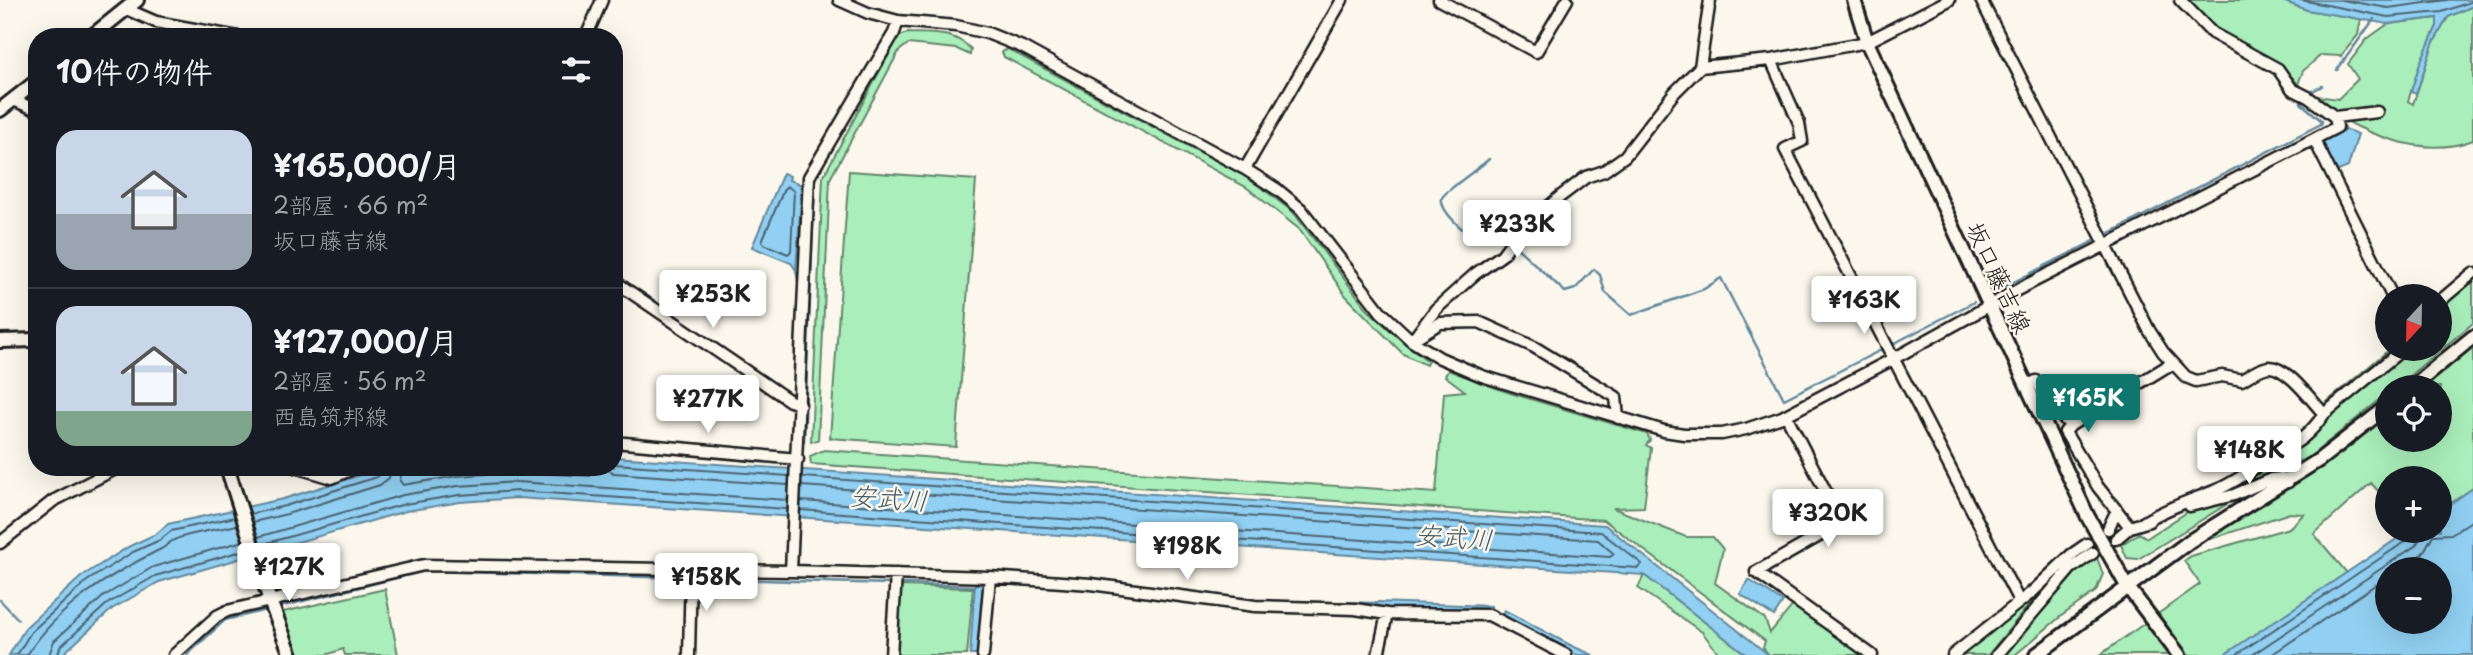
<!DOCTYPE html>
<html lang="ja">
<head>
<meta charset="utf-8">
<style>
  :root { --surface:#171b24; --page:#242831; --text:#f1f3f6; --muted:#9ea1a6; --line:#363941; --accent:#0f766e }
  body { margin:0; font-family:"Playpen Sans","Klee One",sans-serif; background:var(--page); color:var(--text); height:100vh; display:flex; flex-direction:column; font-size:26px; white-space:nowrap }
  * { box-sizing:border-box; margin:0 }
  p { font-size:23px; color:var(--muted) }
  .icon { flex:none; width:38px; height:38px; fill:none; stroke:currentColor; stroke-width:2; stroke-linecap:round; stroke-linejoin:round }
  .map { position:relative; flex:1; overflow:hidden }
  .drawer { position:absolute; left:28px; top:28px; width:595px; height:448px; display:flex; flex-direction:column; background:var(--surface); border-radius:28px; box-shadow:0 7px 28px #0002 }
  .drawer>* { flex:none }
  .needle { width:46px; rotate:202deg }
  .fabs { position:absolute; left:2375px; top:284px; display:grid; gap:14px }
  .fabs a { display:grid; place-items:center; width:77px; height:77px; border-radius:50%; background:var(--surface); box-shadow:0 7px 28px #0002; font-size:35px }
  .price { position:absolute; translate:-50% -60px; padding:0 16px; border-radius:7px; background:#fff; color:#222; font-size:23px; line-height:46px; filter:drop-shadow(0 2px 4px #0008) }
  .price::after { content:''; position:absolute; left:50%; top:42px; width:21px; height:16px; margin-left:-10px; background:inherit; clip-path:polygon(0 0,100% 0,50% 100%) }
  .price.current { background:var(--accent); color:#fff }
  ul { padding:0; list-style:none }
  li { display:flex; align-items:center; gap:21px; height:175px; padding:0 28px }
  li+li { border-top:2px solid var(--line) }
  li span { display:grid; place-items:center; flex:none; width:196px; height:140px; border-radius:21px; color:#555 }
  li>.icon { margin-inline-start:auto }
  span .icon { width:84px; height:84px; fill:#fffc; stroke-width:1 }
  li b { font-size:30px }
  h2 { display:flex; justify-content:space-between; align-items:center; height:84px; padding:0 28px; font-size:30px }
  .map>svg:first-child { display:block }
  .green { fill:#aaefbb; stroke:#63866c; stroke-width:2 }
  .water { fill:#91d0f2; stroke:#62889c; stroke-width:2; fill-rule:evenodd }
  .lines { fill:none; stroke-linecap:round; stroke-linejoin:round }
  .shore { stroke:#4b6472; stroke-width:2 }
  .stream { stroke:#62889c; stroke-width:2.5 }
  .minor-casing { stroke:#1c1c1c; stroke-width:15 }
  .major-casing { stroke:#1c1c1c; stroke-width:18 }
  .minor { stroke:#fbf7ec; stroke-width:10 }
  .major { stroke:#fbf7ec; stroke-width:12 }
  .labels { text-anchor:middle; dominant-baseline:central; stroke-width:5; stroke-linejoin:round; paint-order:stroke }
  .street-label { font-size:24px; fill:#1c1c1c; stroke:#fbf7ec }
  .water-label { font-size:26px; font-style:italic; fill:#455b67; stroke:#fbf7ec }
</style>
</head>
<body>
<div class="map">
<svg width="2473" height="655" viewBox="0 0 2473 655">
  <rect width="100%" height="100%" fill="#fbf7ec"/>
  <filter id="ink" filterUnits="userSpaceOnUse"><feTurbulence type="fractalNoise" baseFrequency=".0143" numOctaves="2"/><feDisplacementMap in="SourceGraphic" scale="14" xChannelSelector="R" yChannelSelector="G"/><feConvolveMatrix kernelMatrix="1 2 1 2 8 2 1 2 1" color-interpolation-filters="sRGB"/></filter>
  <g filter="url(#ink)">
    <path class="green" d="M2184,0H2280L2307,10L2361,19L2358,35L2341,56L2321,55L2303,71L2298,84L2282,66L2210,28Z
      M2473,6V140C2436,155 2391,143 2356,126C2342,120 2329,106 2317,96L2338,99L2358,79L2348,64L2367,39L2388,24L2437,18V26L2420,63L2408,101L2413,104L2433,44L2448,17Z
      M907,33C932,34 953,31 971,49L970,55L957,49L908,44L899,51L830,179L818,440L811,442L823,177L898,37Z
      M1008,49L1250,179L1293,212L1368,310L1402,341L1428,361L1426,365L1403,354L1346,296L1299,229L1246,187L1004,57L1002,52Z
      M849,171L976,180L956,447L830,438Z
      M2473,280V323L2396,387H2387V394L2307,459L2284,465L2247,486L2223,492L2271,460L2291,454L2327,419L2323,405L2391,348H2440V308Z
      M2473,345V488L2440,511V478H2387V501L2371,483L2314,534L2347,573L2224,655H2100L2200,584L2184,561L2191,556L2289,528L2304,514L2290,513L2204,541L2342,453L2387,416V439H2440V387H2422Z
      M1448,370L1507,392L1647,434L1650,440L1646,445L1651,448L1644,507L1613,508L1686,537H1713L1723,549L1715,583L1765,619L1770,633L1793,605L1862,655H1769L1763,648L1765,641L1604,520L811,464L810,456L824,450L1436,493L1444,393L1465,391L1445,376Z
      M2242,495L2138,559L2127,558L2121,545L2139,533L2147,538L2189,511Z
      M2097,558L2103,574L2096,591L2060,617L2015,655H2004L2078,570Z
      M1644,575L1747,655H1720L1702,632L1638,588Z
      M900,586L973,588L967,655H897Z
      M2044,587L1988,655H1959Z
      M385,589L398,655H345L343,649L326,655H296L283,612Z"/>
    <path class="water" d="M2280,0H2473V6L2448,17L2433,44L2416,94L2411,92L2420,63L2437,26V18L2388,24L2307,10Z
      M2344,129L2358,134L2348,167L2336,172L2321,141Z
      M783,173L790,176L789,180L802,185L796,270L791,263L752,247Z
      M614,457L1605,525L1769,655H1747L1644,575L518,498L460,502L406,511L159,582L112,609L62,655H9L26,627L82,576L130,546L156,534L168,524L283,499L386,467H614Z
      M2473,488V655H2224L2410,530H2440V511ZM2387,569H2440V621H2387Z
      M1749,580L1783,602L1774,616L1740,594Z
      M975,584L984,585L978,655H970Z
      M1376,602L1491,606V612L1375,608Z
      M1504,610L1572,646L1593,655H1577L1570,652L1502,615Z"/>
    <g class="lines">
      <path class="shore" d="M2301,0L2388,17L2442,12L2473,1
        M2342,0L2388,8L2447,0
        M787,186L794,191L791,251L788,254L764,244L762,241L784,189Z
        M614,464L789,476
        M402,467L400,481L403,485L457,476L516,472L590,476L593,473L591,467
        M603,467L614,473L788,485
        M801,501L1610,557L1614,554L1598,540L801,486
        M800,510L1638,568L1642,564L1601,532L802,477
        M250,514L285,506L377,477L382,473L383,467
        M253,522L287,514L380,485L389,478L392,467
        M258,537L403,495L458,486L517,482L788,500
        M260,545L405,504L459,495L517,491L787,509
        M2400,569L2423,553L2433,535L2451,534L2473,520
        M17,655L31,632L87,581L133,552L160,540L171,531L235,517
        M27,655C58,606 111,574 161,549C166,547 169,542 174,540C187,533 222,529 237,525
        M49,655L54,641L104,596L153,567L243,541
        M58,655L60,647L107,604L155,576L245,550
        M2236,655L2409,539L2413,530
        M2252,655L2415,546L2420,539L2422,530
        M2271,655L2387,577"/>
      <path class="stream" d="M2337,70L2374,19
        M2307,94L2322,86
        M1489,159C1481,167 1443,192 1442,198C1439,210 1465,234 1476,237C1484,239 1491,236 1497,232L1509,240
        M2104,236L2321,124L2322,121L2301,103L2303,99
        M1514,245L1565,292L1575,289L1594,269L1600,275L1605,292L1631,315L1704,289L1721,278L1784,399L1883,349
        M1998,290L2098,239
        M1889,346L1974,302
        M794,393L799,286L796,270
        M804,442L815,179
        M696,578L889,584
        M1092,578L1255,601L1376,603
        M901,584L975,586
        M0,600L18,619
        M283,606L425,571L685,578
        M187,655L225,620L267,610"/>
      <g class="minor-casing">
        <path id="minor" d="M839,0L868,13L898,21L956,26L987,33L1022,47L1245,169L1278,190L1301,209L1381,312L1412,341L1440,358L1482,376L1664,431L1684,434H1722L1746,429L1782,417L1893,359L2021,288L2314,139L2392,296
          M1439,0L1536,52L1567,0
          M1981,0L2149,330L2163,352L2186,377L2196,381L2222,376L2242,380C2250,375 2258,369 2268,367C2286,365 2312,401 2324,414
          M2180,0L2212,33L2278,69L2292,89L2308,97L2335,117L2377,112
          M126,9L156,22L238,37
          M586,37L602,0
          M1771,60L1799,123L1802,141L1785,149L2019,601
          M1700,67L1710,0
          M13,100L37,110
          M2314,139L2337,127L2335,117
          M1245,169L1342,0
          M614,281L790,401L800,404
          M2440,301L2473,273
          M1417,337L1440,323L1479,322L1534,347L1616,397L1618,418
          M1412,341L1436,309L1475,274L1502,255L1519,232L1561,196L1586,177L1604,171L1625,156L1674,93L1700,67L1771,60L1867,42L1949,0
          M2027,385L2036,381C2047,398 2056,414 2071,425
          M1786,415L1842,523L1756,572L1872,655
          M614,442L798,459
          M295,467L332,478L357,467
          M2190,506L2234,495L2271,479L2281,478L2288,482
          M2144,522C2168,507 2193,500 2219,489C2237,481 2253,469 2270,458C2294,444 2307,439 2324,414L2404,348
          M2130,527L2098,487L2065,432L2071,425L2166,367L2175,365
          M2108,529L2117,510
          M2116,539L2130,527L2149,521
          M0,543L53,501L119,467
          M791,571L809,177L894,33L898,21
          M174,655L217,616L227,611L424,565L791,571L990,577L1091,584L1255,606L1355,609L1387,614L1489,615L1566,655
          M689,655L691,569
          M891,655L896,574
          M983,655L990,577
          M1378,655L1387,614
          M1953,655L2031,593L2071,555L2087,544
          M1997,655L2071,568L2093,553"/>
      </g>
      <g class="major-casing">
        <path id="major" d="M1854,0L1867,42L2088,517L2127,586L2179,655
          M91,37L137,0
          M0,110L37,81
          M0,341L37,340
          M2412,387L2473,337
          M227,467L270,601L291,655
          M2036,655L2190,541L2319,460L2387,407"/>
      </g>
      <use href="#minor" class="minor"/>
      <use href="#major" class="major"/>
    </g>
  </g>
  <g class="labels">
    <g class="street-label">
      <text transform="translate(2000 277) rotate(65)">坂口藤吉線</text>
    </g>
    <g class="water-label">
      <text transform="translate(889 497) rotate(4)">安武川</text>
      <text transform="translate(1454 536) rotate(4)">安武川</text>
    </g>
  </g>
</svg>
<div class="fabs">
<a><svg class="needle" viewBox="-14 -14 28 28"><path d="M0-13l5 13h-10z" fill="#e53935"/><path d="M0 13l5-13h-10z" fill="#9ea1a6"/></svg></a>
<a><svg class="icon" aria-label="locate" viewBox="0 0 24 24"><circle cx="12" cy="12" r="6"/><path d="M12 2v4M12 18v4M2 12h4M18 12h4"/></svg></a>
<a>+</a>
<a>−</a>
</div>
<b class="price" style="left:1517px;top:260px">¥233K</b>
<b class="price" style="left:713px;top:330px">¥253K</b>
<b class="price" style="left:1864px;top:336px">¥163K</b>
<b class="price current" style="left:2088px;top:434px">¥165K</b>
<b class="price" style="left:708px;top:435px">¥277K</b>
<b class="price" style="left:2249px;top:486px">¥148K</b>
<b class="price" style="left:1828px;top:549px">¥320K</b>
<b class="price" style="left:1187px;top:582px">¥198K</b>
<b class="price" style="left:289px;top:603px">¥127K</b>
<b class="price" style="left:706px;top:613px">¥158K</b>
<section class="drawer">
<h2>10件の物件<svg class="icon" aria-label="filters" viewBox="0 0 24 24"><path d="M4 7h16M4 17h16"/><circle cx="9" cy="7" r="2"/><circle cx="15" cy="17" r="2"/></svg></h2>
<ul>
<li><span style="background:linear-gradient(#c9d6e8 60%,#9aa5b1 0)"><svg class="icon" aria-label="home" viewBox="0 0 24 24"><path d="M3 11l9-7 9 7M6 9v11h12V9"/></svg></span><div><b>¥165,000/月</b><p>2部屋 · 66 m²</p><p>坂口藤吉線</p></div></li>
<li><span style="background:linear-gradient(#c9d6e8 75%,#7fa58c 0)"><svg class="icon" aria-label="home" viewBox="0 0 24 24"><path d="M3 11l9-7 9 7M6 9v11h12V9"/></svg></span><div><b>¥127,000/月</b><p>2部屋 · 56 m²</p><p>西島筑邦線</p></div></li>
</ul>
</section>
</div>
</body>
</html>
